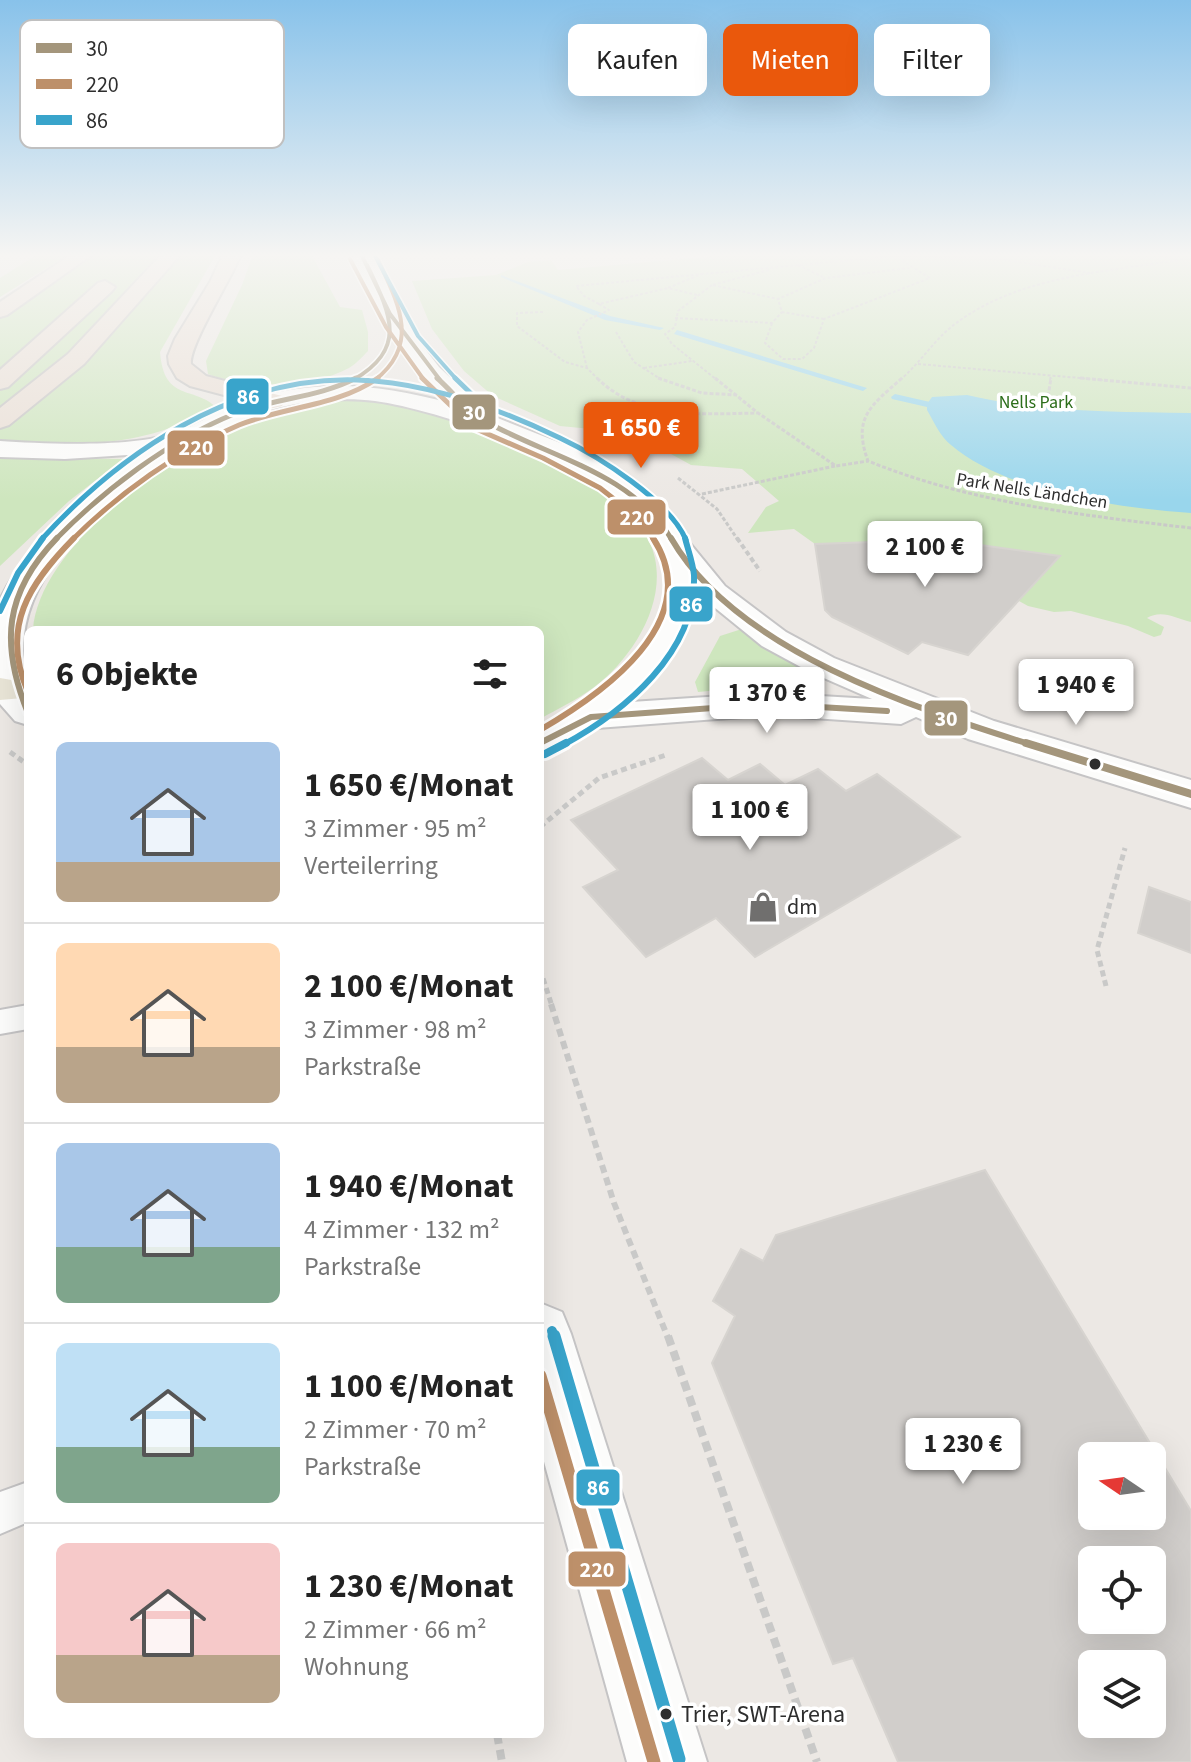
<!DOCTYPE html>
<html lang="de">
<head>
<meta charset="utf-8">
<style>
  :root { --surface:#fff; --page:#f6f6f6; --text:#222; --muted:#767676; --line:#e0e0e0; --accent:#ea580c }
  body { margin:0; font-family:"Source Sans 3",sans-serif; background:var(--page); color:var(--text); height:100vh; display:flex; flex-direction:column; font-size:30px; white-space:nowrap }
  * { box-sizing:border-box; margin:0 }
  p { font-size:26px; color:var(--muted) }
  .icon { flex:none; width:44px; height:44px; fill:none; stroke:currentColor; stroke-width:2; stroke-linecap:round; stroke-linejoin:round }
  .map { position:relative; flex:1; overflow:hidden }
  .side { position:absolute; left:24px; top:626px; width:520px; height:1112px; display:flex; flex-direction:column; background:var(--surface); border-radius:12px; box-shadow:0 8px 32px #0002 }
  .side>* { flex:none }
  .top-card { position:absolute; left:568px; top:24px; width:502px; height:72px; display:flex; gap:16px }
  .needle { width:52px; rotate:283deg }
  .controls { position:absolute; left:1078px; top:1442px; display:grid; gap:16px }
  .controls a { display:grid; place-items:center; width:88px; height:88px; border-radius:12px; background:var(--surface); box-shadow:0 8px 32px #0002; font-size:40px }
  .price { position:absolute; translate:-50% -68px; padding:0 18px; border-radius:8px; background:#fff; color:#222; font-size:26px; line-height:52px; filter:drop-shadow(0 2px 4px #0008) }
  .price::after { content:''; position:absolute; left:50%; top:48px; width:24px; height:18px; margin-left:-12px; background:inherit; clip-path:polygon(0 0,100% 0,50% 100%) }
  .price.current { background:var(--accent); color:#fff }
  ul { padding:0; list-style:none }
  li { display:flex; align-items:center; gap:24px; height:200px; padding:0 32px }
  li+li { border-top:2px solid var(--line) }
  li span { display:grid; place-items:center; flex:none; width:224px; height:160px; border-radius:12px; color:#555 }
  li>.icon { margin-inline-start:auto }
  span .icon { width:96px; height:96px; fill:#fffc; stroke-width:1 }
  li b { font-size:34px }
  h2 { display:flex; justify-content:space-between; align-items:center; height:96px; padding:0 32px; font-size:34px }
  .chip { padding:0 28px; border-radius:12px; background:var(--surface); box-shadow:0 8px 32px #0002; font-size:28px; line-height:72px }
  .chip.current { background:var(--accent); color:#fff }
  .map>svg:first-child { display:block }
  .green { fill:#cee6be }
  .water { fill:#99d6ec }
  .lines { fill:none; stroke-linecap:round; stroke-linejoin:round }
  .stream { fill:#99d6ec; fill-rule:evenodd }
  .building { fill:#d1cecb; stroke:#d7d4d0; stroke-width:2; fill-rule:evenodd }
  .lane-casing { stroke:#c5c4c5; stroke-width:4 }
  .secondary-casing { stroke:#c5c4c5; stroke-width:4 }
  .primary-casing { stroke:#c6c5c4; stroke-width:4 }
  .highway-casing { stroke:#c6c5c4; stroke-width:4 }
  .path-far5 { stroke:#c9c9c8; stroke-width:2; stroke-dasharray:3 2; stroke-linecap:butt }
  .path-far4 { stroke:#c9c9c8; stroke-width:3; stroke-dasharray:4 2; stroke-linecap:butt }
  .path-far3 { stroke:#c9c9c8; stroke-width:4; stroke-dasharray:5 3; stroke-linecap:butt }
  .path-far2 { stroke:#c9c9c8; stroke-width:5; stroke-dasharray:6 4; stroke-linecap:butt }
  .path-far1 { stroke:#c9c9c8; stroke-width:6; stroke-dasharray:8 5; stroke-linecap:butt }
  .path { stroke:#c9c9c8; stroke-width:8; stroke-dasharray:10 6; stroke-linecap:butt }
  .lane { fill:#fcfcfb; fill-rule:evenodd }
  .secondary { fill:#fcfcfb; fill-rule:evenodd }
  .primary { fill:#e8e4d6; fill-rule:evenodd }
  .highway { fill:#eadfd6; fill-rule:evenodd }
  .bus-1-far3-casing { stroke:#fff; stroke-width:7 }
  .bus-1-far2-casing { stroke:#fff; stroke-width:9 }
  .bus-1-far1-casing { stroke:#fff; stroke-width:11 }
  .bus-1-casing { stroke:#fff; stroke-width:14 }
  .bus-2-far3-casing { stroke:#fff; stroke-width:7 }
  .bus-2-far2-casing { stroke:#fff; stroke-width:9 }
  .bus-2-far1-casing { stroke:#fff; stroke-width:11 }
  .bus-2-casing { stroke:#fff; stroke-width:19 }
  .bus-3-far5-casing { stroke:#fff; stroke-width:7 }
  .bus-3-far4-casing { stroke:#fff; stroke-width:9 }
  .bus-3-far3-casing { stroke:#fff; stroke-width:11 }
  .bus-3-far2-casing { stroke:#fff; stroke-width:14 }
  .bus-3-far1-casing { stroke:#fff; stroke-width:16 }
  .bus-3-casing { stroke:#fff; stroke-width:19 }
  .bus-1-far3 { stroke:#a4967c; stroke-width:4 }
  .bus-1-far2 { stroke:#a4967c; stroke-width:5 }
  .bus-1-far1 { stroke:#a4967c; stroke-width:6 }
  .bus-1 { stroke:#a4967c; stroke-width:8 }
  .bus-2-far3 { stroke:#bd906a; stroke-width:4 }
  .bus-2-far2 { stroke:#bd906a; stroke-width:5 }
  .bus-2-far1 { stroke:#bd906a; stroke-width:6 }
  .bus-2 { stroke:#bd906a; stroke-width:13 }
  .bus-3-far5 { stroke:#39a4cb; stroke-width:4 }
  .bus-3-far4 { stroke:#39a4cb; stroke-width:5 }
  .bus-3-far3 { stroke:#39a4cb; stroke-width:6 }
  .bus-3-far2 { stroke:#39a4cb; stroke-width:8 }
  .bus-3-far1 { stroke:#39a4cb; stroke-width:10 }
  .bus-3 { stroke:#39a4cb; stroke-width:13 }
  .bus-dot { fill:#2e2e2e; stroke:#fff; stroke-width:3 }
  .labels { text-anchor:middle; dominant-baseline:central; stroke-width:7; stroke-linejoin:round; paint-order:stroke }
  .far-park-label { font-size:18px; fill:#2c6e1b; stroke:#fff }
  .far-street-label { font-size:18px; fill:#2e2e2e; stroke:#fff }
  .poi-label { font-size:22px; fill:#2e2e2e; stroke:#fff; text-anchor:start }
  .near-bus-label { font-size:24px; fill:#2e2e2e; stroke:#fff; text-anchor:start }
  .key { fill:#fff; stroke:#c0c0c0; stroke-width:2 }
  .key-label { font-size:22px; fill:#2e2e2e }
  .line-badge { stroke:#fff; stroke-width:3 }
  .badge-label { font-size:22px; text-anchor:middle; font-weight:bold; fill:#fff }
</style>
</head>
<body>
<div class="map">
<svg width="1191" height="1762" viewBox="0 0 1191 1762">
  <rect width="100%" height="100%" fill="#ece8e4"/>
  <path class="green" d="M38,254H69L0,297V278Z
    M97,254H216L160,352C164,403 194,385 217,408C207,415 194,419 183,423C120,449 67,444 0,442V319Z
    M253,254H311L340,307L362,310L368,332V351C362,357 356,364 349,368C313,388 245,389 208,374L206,361L242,285Z
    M740,254H1191V622C1176,618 1161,609 1147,618L1164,627L1161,635L1154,637L1128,626L1071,611L1054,612L1028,606L1019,601L1015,594L1042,555L1028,552L941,540L815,544L794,529L748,533L766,507L779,501L742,469L691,465L633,433L560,426L493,396L464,371L432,329L412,281L496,275L528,262L551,260L558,270Z
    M325,400C347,400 370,400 392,403C462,416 616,474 649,541C674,593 635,657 593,688C577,700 557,709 540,719V630H33C38,549 168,455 236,422C264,409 295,404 325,400Z
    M0,457L123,459L69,501L0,566Z
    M745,628L810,673L811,679L804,682L698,692L695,682L720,636Z"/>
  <path class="water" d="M967,395C1039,412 1117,412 1191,413V513C1120,508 1007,493 951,445C940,436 934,422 927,410V404L932,397Z"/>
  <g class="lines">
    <path class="stream" d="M501,275L610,316L664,328L660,330L605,320L501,277Z
      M677,330L867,388L863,391L836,383L674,334Z
      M895,394L930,402L931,404L927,407L892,399L891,397Z"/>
  </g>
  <path class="building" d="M901,534L1060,556L968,655L922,642L908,654L832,617L825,610L815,544L874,542Z
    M702,758L728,780L760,764L785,785L818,769L846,791L877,774L960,837L755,957L716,918L646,957L583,887L618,870L571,820Z
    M1149,887L1191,902V953L1138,933Z
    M985,1170L1191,1511V1762H898L853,1658L833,1664L712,1363L735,1316L713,1301L741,1249L763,1261L776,1235ZM1092,1456H1152V1516H1092ZM1092,1560H1152V1620H1092ZM1092,1664H1152V1724H1092Z"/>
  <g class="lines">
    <g class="lane-casing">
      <path id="lane" d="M28,1005V1029L0,1034V1010Z
        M28,1482V1522L0,1534V1492Z"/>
    </g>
    <g class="secondary-casing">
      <path id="secondary" d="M352,254H370L419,341L439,367L490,415L568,446L616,472L656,502L725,586L786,632L834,658L994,721L1191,780V808L968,739L916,717L901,724L769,715L597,728L571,744L540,755V728C604,698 694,624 659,544C627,473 447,411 375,401C353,398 330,399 308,402C246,410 190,442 141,480C92,519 32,568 24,635C21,665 28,695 28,725L15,721L0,704V600C28,540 88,489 143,454L65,459L0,457V441C45,444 136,448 177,432C194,426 210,415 227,408C304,377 371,382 450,403C404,361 377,309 352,254ZM698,594L762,646L810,672L872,699L769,693L631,702C662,673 690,637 698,594Z
        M540,1303L562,1312L571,1334L707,1762H627L540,1447Z"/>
    </g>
    <g class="primary-casing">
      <path id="primary" d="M0,678L23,682L28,690L23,698L0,700Z"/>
    </g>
    <g class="highway-casing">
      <path id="highway" d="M72,254H93L7,315L0,317V302Z
        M162,254H181L84,364L9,425L0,428V408L68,354Z
        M223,254H241C232,278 189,345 191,364L206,376L282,396L285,401L282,406L273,408L190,386L177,378L169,364L168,356L175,339L210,282Z
        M105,281L115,287L112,291L8,387L0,389V370L98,283Z"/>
    </g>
    <path class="path-far5" d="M1150,254L1172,259
      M798,265L825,278
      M769,270L712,285L778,299
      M712,285L678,311L675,327L665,334L672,344L717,380
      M697,295L668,288L701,274
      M599,304L584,296L576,286L895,256
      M543,312L517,313V326L565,362L587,368L599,380
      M675,318L772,323L782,312
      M824,319L782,312L778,299L826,278L909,268
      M772,323L765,343L783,359H802L814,348L824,319L930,278L895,256L999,259L1090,273
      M616,332L634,362L662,380
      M918,364L1103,380
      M587,368L578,332L587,320L609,310L599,304L668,288
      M644,368L692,361
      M900,380C919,364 932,343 951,327C1018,274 1110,272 1191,258
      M1050,380L1051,376"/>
    <path class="path-far4" d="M597,378C639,420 702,414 757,413
      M658,378L702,393L737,395
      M715,378L758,413L836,466L868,461
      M902,378C871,406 852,417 868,461C972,503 1080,515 1191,528
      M1080,378L1191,388
      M1036,402L1047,403L1051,378
      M678,478L717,509L738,540
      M702,494L835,466"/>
    <path class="path-far3" d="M737,538L760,571"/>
    <path class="path-far2" d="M10,752L28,765
      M540,827L599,778L666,755
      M540,969L552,1006
      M1106,986L1097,950L1125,848"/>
    <path class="path-far1" d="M551,1004L614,1203L668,1338"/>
    <path class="path" d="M668,1336L817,1762
      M497,1734L502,1762"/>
    <use href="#lane" class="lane"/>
    <use href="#secondary" class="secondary"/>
    <use href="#primary" class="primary"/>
    <use href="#highway" class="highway"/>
    <g class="bus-1-far3-casing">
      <path id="bus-1-far3" d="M361,254L390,314L440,380
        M353,380C409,348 390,313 367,265"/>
    </g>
    <g class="bus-1-far2-casing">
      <path id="bus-1-far2" d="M437,378C452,391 466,410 483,420C547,457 631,471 672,540
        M55,540C104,490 168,441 234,414C273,398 318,398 356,378"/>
    </g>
    <g class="bus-1-far1-casing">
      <path id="bus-1-far1" d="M671,538C736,651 914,708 1032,745
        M28,713C0,644 4,593 57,538
        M540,743L591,717L769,704L887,711"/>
    </g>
    <g class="bus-1-casing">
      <path id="bus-1" d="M1026,743L1191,794"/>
    </g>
    <g class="bus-2-far3-casing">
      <path id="bus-2-far3" d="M350,259L386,327L424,380
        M375,380C421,344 398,303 378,260"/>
    </g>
    <g class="bus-2-far2-casing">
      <path id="bus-2-far2" d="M422,378L474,428L543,458L600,488L641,520L654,540
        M72,540C118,494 179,450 239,425C286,406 336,407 378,378"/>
    </g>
    <g class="bus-2-far1-casing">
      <path id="bus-2-far1" d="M28,692C0,627 29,584 74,538
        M540,730C602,694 707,621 653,538"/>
    </g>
    <g class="bus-2-casing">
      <path id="bus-2" d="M540,1376L654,1762"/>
    </g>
    <g class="bus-3-far5-casing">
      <path id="bus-3-far5" d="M374,254L418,336L457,380
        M330,380H368"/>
    </g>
    <g class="bus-3-far4-casing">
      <path id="bus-3-far4" d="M455,378L487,409L496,412
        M41,540C121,452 233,376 357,380C426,382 498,408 560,438C598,456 670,501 686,540"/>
    </g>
    <g class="bus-3-far3-casing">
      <path id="bus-3-far3" d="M0,611L18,573L43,538
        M563,745C624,712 697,652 694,575C693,563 688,550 685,538"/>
    </g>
    <g class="bus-3-far2-casing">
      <path id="bus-3-far2" d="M545,754L566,743"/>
    </g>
    <g class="bus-3-far1-casing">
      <path id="bus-3-far1" d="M552,1331L554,1338"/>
    </g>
    <g class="bus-3-casing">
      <path id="bus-3" d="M554,1336L679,1759"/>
    </g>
    <use href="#bus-1-far3" class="bus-1-far3"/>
    <use href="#bus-1-far2" class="bus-1-far2"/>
    <use href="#bus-1-far1" class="bus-1-far1"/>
    <use href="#bus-1" class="bus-1"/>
    <use href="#bus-2-far3" class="bus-2-far3"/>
    <use href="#bus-2-far2" class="bus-2-far2"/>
    <use href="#bus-2-far1" class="bus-2-far1"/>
    <use href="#bus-2" class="bus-2"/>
    <use href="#bus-3-far5" class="bus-3-far5"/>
    <use href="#bus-3-far4" class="bus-3-far4"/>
    <use href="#bus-3-far3" class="bus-3-far3"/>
    <use href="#bus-3-far2" class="bus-3-far2"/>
    <use href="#bus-3-far1" class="bus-3-far1"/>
    <use href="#bus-3" class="bus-3"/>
  </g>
  <linearGradient id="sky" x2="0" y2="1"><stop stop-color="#88c2ea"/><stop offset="0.51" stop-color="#f6f5f3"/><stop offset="1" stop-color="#f6f5f3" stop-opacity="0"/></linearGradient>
  <rect width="1191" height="500" fill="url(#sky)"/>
  <defs>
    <g id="shop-bare" transform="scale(2.4)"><path d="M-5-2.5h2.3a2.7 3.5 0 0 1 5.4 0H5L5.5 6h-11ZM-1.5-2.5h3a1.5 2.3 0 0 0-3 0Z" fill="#706f6e" stroke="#fff" stroke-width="2.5" paint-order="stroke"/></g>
  </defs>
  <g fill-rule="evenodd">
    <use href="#shop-bare" x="763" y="907"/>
  </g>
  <g class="bus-dot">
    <circle cx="1095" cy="764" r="7"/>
    <circle cx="666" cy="1714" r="7"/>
  </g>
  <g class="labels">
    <g class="far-park-label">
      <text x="1036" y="402">Nells Park</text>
    </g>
    <g class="far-street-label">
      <text transform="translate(1032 491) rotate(9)">Park Nells Ländchen</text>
    </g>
    <g class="poi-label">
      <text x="787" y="907">dm</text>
    </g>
    <g class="near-bus-label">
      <text x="681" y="1714">Trier, SWT-Arena</text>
    </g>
  </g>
  <rect x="20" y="20" width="264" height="128" rx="12" class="key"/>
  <rect x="36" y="43" width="36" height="10" fill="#a4967c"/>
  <rect x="36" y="79" width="36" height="10" fill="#bd906a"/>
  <rect x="36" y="115" width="36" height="10" fill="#39a4cb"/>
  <g class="key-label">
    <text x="86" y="56">30</text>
    <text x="86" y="92">220</text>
    <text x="86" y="128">86</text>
  </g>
  <g class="line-badge">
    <rect x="225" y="377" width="45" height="39" rx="8" fill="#39a4cb"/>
    <rect x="451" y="393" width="46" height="38" rx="8" fill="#a4967c"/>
    <rect x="166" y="429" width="60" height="38" rx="8" fill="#bd906a"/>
    <rect x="606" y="498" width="61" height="38" rx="8" fill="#bd906a"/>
    <rect x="668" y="585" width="46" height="38" rx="8" fill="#39a4cb"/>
    <rect x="923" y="699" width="46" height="38" rx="8" fill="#a4967c"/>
    <rect x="575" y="1468" width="46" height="39" rx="8" fill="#39a4cb"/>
    <rect x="567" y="1550" width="60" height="38" rx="8" fill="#bd906a"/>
  </g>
  <g class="badge-label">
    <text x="248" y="404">86</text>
    <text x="474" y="420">30</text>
    <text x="196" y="455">220</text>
    <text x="637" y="525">220</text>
    <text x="691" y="612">86</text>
    <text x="946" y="726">30</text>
    <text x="598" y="1495">86</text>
    <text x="597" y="1577">220</text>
  </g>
</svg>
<div class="controls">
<a><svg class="needle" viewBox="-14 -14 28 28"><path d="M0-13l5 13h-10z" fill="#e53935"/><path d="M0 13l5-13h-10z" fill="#767676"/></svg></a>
<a><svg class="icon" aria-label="locate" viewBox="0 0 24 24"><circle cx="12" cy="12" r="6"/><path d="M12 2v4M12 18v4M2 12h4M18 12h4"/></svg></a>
<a><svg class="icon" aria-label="layers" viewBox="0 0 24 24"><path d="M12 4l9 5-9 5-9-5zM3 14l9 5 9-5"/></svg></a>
</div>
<b class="price current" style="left:641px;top:470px">1 650 €</b>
<b class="price" style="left:925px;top:589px">2 100 €</b>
<b class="price" style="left:1076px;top:727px">1 940 €</b>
<b class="price" style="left:767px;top:735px">1 370 €</b>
<b class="price" style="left:750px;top:852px">1 100 €</b>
<b class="price" style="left:963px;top:1486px">1 230 €</b>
<div class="top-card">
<a class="chip">Kaufen</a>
<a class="chip current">Mieten</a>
<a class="chip">Filter</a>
</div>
<section class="side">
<h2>6 Objekte<svg class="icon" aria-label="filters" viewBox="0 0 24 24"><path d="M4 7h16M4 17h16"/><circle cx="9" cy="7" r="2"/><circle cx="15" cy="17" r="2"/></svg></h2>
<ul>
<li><span style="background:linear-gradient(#a9c7e8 75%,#b9a48a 0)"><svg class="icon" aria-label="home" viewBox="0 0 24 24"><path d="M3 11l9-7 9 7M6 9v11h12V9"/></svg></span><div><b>1 650 €/Monat</b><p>3 Zimmer · 95 m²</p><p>Verteilerring</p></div></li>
<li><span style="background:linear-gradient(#ffd9b3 65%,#b9a48a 0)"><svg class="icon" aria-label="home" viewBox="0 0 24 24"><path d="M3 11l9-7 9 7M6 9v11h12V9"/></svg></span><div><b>2 100 €/Monat</b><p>3 Zimmer · 98 m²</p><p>Parkstraße</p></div></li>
<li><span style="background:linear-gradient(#a9c7e8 65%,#7fa58c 0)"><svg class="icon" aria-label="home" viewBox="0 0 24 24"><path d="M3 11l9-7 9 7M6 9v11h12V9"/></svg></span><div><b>1 940 €/Monat</b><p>4 Zimmer · 132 m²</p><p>Parkstraße</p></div></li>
<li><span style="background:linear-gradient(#bfe0f5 65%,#7fa58c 0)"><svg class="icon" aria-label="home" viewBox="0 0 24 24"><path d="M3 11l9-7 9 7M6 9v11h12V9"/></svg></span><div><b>1 100 €/Monat</b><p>2 Zimmer · 70 m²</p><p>Parkstraße</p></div></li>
<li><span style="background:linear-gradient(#f6c9c9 70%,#b9a48a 0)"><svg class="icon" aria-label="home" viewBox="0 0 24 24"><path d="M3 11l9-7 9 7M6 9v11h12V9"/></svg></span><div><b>1 230 €/Monat</b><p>2 Zimmer · 66 m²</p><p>Wohnung</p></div></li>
</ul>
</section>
</div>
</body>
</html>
